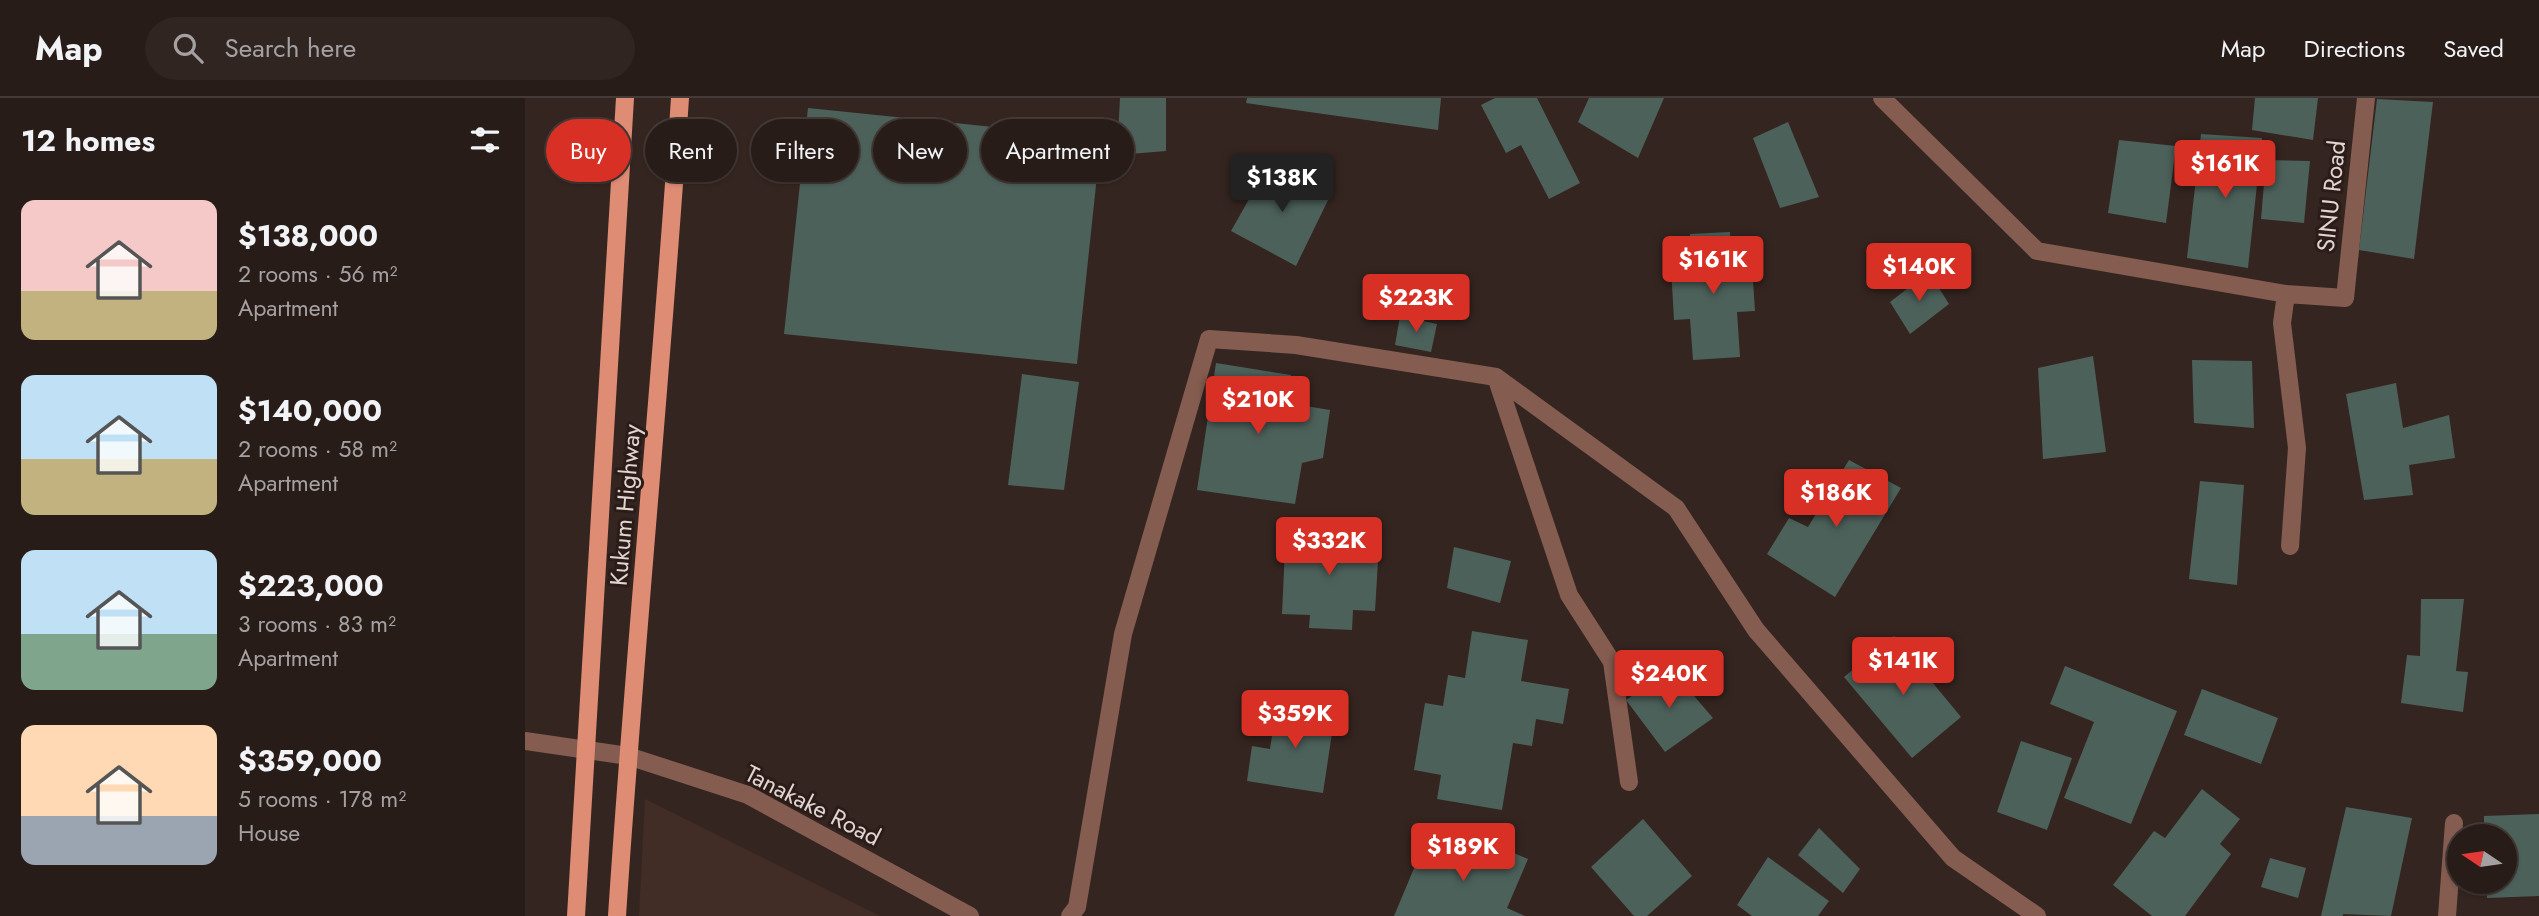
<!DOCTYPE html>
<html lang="en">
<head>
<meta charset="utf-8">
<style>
  :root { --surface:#281c18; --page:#302521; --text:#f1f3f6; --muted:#a5a1a2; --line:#443a37; --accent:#d93025 }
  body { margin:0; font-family:Jost,sans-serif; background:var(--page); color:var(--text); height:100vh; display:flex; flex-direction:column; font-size:26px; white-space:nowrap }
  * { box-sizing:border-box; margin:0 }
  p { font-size:23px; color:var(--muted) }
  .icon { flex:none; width:38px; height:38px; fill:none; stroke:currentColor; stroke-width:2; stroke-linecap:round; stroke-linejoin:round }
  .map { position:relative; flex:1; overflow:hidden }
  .sheet { display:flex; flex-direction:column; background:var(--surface); width:525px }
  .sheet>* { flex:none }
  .hud { position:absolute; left:21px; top:21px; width:665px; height:63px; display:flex; gap:14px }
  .needle { width:46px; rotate:283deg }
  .buttons { position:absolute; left:1922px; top:726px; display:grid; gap:14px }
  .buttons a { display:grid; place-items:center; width:70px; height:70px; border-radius:50%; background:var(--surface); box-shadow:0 2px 5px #0004,0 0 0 2px var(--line); font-size:35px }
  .price { position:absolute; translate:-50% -60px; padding:0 16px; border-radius:7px; background:var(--accent); color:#fff; font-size:23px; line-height:46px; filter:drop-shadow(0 2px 4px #0008) }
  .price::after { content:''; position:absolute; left:50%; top:42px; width:21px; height:16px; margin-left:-10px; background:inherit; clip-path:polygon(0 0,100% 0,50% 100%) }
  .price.current { background:#222; color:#fff }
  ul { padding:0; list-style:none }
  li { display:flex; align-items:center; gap:21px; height:175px; padding:0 21px }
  li span { display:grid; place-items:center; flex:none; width:196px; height:140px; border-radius:14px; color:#555 }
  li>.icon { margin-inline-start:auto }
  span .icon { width:84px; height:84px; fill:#fffc; stroke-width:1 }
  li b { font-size:30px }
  h2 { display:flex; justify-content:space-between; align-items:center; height:84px; padding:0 21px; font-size:30px }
  .chip { padding:0 24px; border-radius:32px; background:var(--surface); box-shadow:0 2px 5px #0004,0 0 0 2px var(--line); font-size:24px; line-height:63px }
  .chip.current { background:var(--accent); color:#fff }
  header { display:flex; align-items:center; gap:42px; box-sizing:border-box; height:98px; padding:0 35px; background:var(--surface); border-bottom:2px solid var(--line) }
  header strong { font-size:33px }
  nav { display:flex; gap:38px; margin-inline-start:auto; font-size:24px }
  .search { width:490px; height:63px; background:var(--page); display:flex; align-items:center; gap:18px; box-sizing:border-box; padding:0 24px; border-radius:38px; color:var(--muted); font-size:26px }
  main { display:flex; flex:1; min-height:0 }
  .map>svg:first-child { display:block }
  .built { fill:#422c26 }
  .building { fill:#4d615b }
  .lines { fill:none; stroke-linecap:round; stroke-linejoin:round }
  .minor { stroke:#855c50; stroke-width:18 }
  .major { stroke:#df8c74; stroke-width:18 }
  .labels { text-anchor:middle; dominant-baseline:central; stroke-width:6; stroke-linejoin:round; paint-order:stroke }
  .street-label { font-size:24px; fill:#e0d5d2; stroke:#2b1c17 }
</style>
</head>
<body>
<header>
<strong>Map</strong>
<div class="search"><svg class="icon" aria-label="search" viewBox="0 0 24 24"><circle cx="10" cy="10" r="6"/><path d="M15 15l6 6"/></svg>Search here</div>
<nav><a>Map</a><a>Directions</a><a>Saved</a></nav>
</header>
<main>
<section class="sheet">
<h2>12 homes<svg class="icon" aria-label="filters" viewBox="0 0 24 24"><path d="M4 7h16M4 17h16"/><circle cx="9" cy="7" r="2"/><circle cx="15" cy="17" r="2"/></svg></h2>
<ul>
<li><span style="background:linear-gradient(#f6c9c9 65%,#c2b280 0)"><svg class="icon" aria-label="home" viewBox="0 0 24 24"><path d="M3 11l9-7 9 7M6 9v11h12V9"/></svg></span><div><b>$138,000</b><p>2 rooms · 56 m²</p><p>Apartment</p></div></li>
<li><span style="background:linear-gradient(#bfe0f5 60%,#c2b280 0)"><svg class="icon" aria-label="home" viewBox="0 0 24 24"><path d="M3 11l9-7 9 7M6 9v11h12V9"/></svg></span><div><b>$140,000</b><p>2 rooms · 58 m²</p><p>Apartment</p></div></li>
<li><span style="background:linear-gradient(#bfe0f5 60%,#7fa58c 0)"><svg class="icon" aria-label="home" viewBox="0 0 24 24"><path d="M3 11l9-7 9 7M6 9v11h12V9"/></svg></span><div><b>$223,000</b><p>3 rooms · 83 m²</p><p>Apartment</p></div></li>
<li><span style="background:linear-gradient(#ffd9b3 65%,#9aa5b1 0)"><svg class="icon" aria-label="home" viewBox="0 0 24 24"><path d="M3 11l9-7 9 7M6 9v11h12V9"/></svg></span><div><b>$359,000</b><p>5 rooms · 178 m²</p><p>House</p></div></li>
</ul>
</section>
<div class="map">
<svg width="2014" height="818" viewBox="0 0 2014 818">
  <rect width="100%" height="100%" fill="#352520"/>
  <path class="built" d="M120,701L355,818H114Z"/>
  <path class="building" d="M595,0H641V53L592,57Z
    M722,0H916L913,32L721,5Z
    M970,0H1012L1055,85L1024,101L996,47L981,55L956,7Z
    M1064,0H1139L1113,60L1053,24Z
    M1730,0H1793L1788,42L1727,32Z
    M1852,1L1908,4L1889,161L1834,152Z
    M283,10L576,40L552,266L259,236Z
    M1263,24L1294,99L1255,110L1228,40Z
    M1676,36L1737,40L1723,170L1662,160Z
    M1594,42L1651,48L1641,125L1583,115Z
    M1741,62L1785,63L1779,125L1736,121Z
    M745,64L806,96L771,168L706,133Z
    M1205,134L1207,168L1227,167L1230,213L1212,214L1215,259L1168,262L1165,221L1149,222L1146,169L1166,168L1165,136Z
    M1404,174L1424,206L1385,236L1365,204Z
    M875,218L912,226L906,254L870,247Z
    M1568,258L1581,354L1518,361L1513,270Z
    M1667,262L1727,263L1729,330L1669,325Z
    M691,265L766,277L762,305L805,312L798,360L777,365L770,406L672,392Z
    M497,276L554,284L539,392L483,387Z
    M1871,285L1878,330L1924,317L1930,360L1884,367L1888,397L1839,402L1821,296Z
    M1324,362L1376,390L1310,499L1242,456L1264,420L1283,429Z
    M1675,383L1719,387L1712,487L1664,481Z
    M782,423L833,425L832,463H853L850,513L828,512L827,532L784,530L785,517L757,516L760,450L781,451Z
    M929,449L986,463L975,505L922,490Z
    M1896,501H1939L1931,573L1943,574L1938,614L1876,605L1882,557L1895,558Z
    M947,533L1003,542L996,583L1044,591L1038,626L1011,621L1007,648L988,645L977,712L912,701L916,677L889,672L900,605L918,608L923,577L940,580Z
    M1369,538L1436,619L1387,660L1319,579Z
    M1540,568L1652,613L1606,726L1539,700L1569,624L1525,606Z
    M1146,571L1188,620L1140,654L1101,602Z
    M1677,591L1753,620L1736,666L1659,637Z
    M752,606L810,615L798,695L722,683L727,648L745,651Z
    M1496,643L1547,660L1522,732L1472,714Z
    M1677,691L1715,721L1695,746L1706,756L1660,818H1627L1588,787L1629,733L1640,740Z
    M1821,709L1887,720L1866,818L1818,816V818H1796Z
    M2014,716V798L1962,800L1961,784H1979V738H1959V718Z
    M1118,721L1167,778L1122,818H1109L1066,769Z
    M1294,730L1335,771L1318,795L1273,757Z
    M957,741L1003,761L982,810L1000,818H869L900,744L947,765Z
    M1243,759L1304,803L1293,818H1227L1212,807Z
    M1745,760L1781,770L1773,800L1736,789Z"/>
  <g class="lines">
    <path class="minor" d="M1357,0L1512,153L1761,196L1820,200L1841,0
      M1761,196L1757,225L1772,350L1765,448
      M971,279L1151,410L1231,532L1428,760L1512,818
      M0,643L103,658L223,697L445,818
      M545,818L552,809L598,536L684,241L771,247L971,279L1044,497L1087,564L1104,684
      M1922,818L1929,725"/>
    <path class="major" d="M51,818L100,0
      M92,818C110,545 137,273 155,0"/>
  </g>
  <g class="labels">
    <g class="street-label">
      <text transform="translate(1806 98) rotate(-84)">SINU Road</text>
      <text transform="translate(100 407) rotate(-85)">Kukum Highway</text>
      <text transform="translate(288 707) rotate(27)">Tanakake Road</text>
    </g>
  </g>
</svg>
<div class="buttons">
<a><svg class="needle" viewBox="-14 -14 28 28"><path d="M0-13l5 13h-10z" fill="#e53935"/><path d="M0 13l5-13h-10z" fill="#a5a1a2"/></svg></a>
</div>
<b class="price" style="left:1700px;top:102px">$161K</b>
<b class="price current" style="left:757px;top:116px">$138K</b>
<b class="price" style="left:1188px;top:198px">$161K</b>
<b class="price" style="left:1394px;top:205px">$140K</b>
<b class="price" style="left:891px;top:236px">$223K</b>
<b class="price" style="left:733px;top:338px">$210K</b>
<b class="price" style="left:1311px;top:431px">$186K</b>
<b class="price" style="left:804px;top:479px">$332K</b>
<b class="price" style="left:1378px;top:599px">$141K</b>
<b class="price" style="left:1144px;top:612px">$240K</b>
<b class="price" style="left:770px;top:652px">$359K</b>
<b class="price" style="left:938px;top:785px">$189K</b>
<div class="hud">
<a class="chip current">Buy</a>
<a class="chip">Rent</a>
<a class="chip">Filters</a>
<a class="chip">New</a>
<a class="chip">Apartment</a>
</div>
</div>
</main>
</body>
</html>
